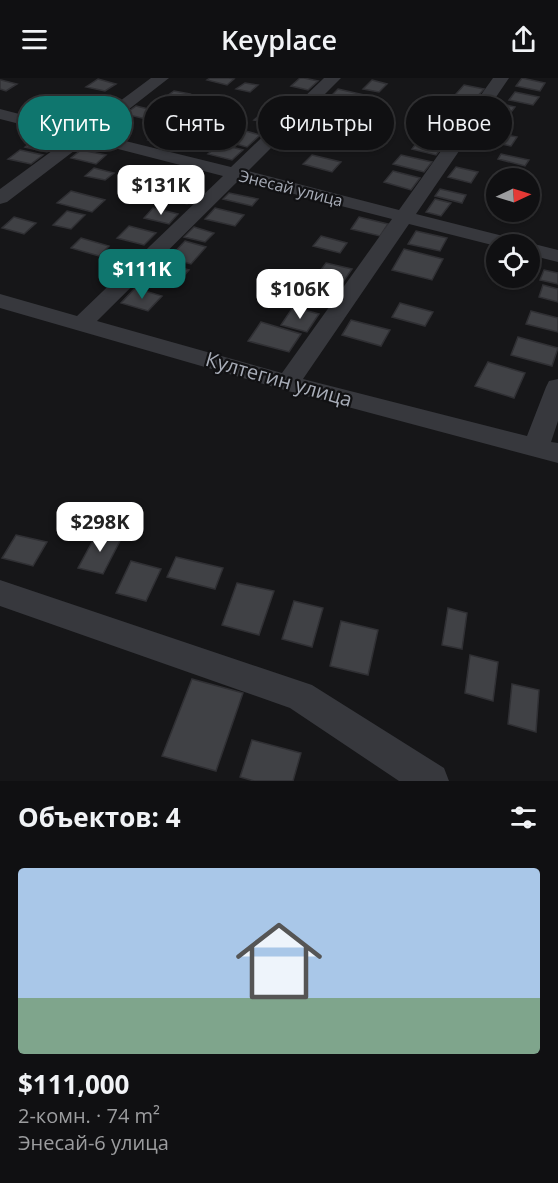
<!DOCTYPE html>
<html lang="ru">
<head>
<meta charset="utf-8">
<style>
  :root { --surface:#101012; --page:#19191b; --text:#f1f3f6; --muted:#9c9d9f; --line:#303032; --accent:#0f766e }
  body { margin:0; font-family:"Open Sans",sans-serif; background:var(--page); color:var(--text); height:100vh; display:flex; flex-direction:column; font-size:22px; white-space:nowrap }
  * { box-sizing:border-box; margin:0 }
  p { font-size:20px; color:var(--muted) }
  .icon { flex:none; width:33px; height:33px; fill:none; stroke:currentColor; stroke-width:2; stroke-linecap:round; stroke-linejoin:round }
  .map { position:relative; height:703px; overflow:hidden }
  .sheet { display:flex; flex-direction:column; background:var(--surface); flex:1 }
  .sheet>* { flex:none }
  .banner { position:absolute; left:18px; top:18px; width:522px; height:54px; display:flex; gap:12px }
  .needle { width:39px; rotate:86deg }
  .buttons { position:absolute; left:486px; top:90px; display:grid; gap:12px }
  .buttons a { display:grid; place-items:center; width:54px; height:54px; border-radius:50%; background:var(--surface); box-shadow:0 2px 4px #0004,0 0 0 2px var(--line); font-size:30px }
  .price { position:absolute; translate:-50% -51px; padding:0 14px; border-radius:12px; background:#fff; color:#222; font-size:20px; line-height:39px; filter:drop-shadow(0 2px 3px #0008) }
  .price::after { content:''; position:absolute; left:50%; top:36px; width:18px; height:14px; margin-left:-9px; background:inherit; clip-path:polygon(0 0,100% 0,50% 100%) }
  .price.on { background:var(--accent); color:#fff }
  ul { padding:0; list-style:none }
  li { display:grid; align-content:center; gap:12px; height:318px; padding:0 18px }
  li+li { border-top:2px solid var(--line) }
  li span { display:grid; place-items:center; height:186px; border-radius:6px; color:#555 }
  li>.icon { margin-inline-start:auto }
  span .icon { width:108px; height:108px; fill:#fffc; stroke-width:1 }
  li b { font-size:26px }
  h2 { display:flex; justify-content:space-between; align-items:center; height:72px; padding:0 18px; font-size:26px }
  .chip { padding:0 21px; border-radius:27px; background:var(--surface); box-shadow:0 2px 4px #0004,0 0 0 2px var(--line); font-size:21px; line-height:54px }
  .chip.on { background:var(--accent); color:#fff }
  header { display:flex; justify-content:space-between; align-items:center; height:78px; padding:0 18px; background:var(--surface); font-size:27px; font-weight:600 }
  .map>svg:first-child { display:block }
  .building { fill:#404145; stroke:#303034; stroke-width:1.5 }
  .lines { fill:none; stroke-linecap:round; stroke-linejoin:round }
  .street { fill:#37383d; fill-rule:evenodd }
  .labels { text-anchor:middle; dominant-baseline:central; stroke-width:4.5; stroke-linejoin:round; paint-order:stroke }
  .far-street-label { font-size:16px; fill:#a8adb8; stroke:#111113 }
  .street-label { font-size:20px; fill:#a8adb8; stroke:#111113 }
</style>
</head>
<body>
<header><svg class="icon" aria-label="menu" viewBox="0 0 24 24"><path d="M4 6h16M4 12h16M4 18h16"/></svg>Keyplace<svg class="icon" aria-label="share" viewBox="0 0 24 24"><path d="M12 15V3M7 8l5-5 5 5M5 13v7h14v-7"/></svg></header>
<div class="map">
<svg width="558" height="703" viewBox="0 0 558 703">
  <rect width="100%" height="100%" fill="#161618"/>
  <path class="building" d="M210,0H229L234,1L227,7L207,2Z
    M300,0H304L318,3L308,12L291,8Z
    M522,0L545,5L540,13L516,8Z
    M98,1L116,6L105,13L86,9Z
    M0,2H1L17,6L6,13L0,11Z
    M372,2L387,6L379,14L363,11Z
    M245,5L258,7L250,14L236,11Z
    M464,7L484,11L476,20L456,16Z
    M338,11L364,17L356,25L330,19Z
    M174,13L190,16L183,22L167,18Z
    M515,14L539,19L533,27L509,22Z
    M94,18L115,24L100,34L79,29Z
    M323,19L345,24L337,32L315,27Z
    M162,20L190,27L182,34L153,27Z
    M270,24L290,28L282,36L261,31Z
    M419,25L436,29L431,35L414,31Z
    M497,25L515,29L512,33L494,30Z
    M136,28L157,33L146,41L125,36Z
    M311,33L329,37L322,43L305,38Z
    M260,37L282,42L277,47L254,42Z
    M235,50L260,57L247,69L221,62Z
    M162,51L180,55L166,67L148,62Z
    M294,53L320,59L313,66L286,60Z
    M497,55L517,59L511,68L491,64Z
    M35,61L56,66L47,74L25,69Z
    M418,63L443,68L436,77L412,71Z
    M220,66L243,72L232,82L208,76Z
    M20,72L43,77L31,86L8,81Z
    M81,72L106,77L96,86L71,80Z
    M501,76L529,82L525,88L498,81Z
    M312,77L341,84L332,94L303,86Z
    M401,77L432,84L424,94L393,86Z
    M174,89L186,92L176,102L163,99Z
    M456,89L478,94L471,105L448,99Z
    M94,90L114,95L105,102L85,98Z
    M393,93L420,100L411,112L384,104Z
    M166,110L195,117L187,126L157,118Z
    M440,111L466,117L462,125L435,118Z
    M71,113L105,122L92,134L57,125Z
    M229,115L258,121L252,128L223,121Z
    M435,121L451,125L441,138L426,134Z
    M153,130L178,136L169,146L144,140Z
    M215,130L244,137L235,148L205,141Z
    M67,133L85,137L71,151L53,147Z
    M14,139L36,145L24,156L2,150Z
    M359,139L388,146L380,158L351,151Z
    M129,148L156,155L144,167L117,160Z
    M194,149L214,155L205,164L184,159Z
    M416,153L447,160L440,173L408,166Z
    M321,158L347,165L340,175L313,168Z
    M81,160L109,168L99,178L71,170Z
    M185,163L206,169L191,186L169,180Z
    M404,171L443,181L432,202L392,192Z
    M164,185L189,192L177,206L151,199Z
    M326,185L352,191L343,204L317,197Z
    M544,192L558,195V206L540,202Z
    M284,200L308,206L298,221L273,215Z
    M543,207L558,211V224L539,219Z
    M135,210L162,218L148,233L121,225Z
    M400,225L433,234L425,248L392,239Z
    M293,229L319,236L307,254L281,247Z
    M531,233L558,240V254L526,246Z
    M351,242L390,252L381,268L342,257Z
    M261,244L301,256L289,274L248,263Z
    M518,259L558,270L552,288L511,277Z
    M488,284L525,295L514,320L475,308Z
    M98,453L122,459L103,496L78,490Z
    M16,457L47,464L33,488L2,480Z
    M176,479L223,490L215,511L167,499Z
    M131,483L161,491L146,523L116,515Z
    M237,505L274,513L259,557L222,547Z
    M294,523L323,530L312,569L282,561Z
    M448,530L467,535L462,571L442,567Z
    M341,543L378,552L368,597L330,588Z
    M470,577L498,584L493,623L465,615Z
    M192,601L243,615L216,693L162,678Z
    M512,606L539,612L536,654L508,646Z
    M252,662L301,675L293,703H254L240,699Z"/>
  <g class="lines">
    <path class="street" d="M151,0H169L97,56L231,89L324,0H341L248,93L399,132L493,0H509L416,136L519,162L522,166L496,168L409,146L303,301L527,358L546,309L549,303L558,301V343L551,364L558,365V385L288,313L0,230V216L77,238L223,98L87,63L7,124L0,126V111L71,59L0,41V31L81,52ZM239,102L392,141L282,295L97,243Z
      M530,165L558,172V184L530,177V166H524Z
      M0,502L312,607L444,690L449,703H399L290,630L0,528Z"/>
  </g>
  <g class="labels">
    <g class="far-street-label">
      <text transform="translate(291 110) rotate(14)">Энесай улица</text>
    </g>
    <g class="street-label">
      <text transform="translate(279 301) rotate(16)">Култегин улица</text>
    </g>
  </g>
</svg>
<div class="buttons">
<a><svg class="needle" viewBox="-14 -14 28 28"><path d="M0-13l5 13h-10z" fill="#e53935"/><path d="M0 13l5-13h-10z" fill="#9c9d9f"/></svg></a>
<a><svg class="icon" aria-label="locate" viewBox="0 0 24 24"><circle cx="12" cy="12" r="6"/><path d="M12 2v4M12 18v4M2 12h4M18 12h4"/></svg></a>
</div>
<b class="price" style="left:161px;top:138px">$131K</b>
<b class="price on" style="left:142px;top:222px">$111K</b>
<b class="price" style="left:300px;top:242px">$106K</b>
<b class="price" style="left:100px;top:475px">$298K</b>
<div class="banner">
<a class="chip on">Купить</a>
<a class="chip">Снять</a>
<a class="chip">Фильтры</a>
<a class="chip">Новое</a>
</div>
</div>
<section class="sheet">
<h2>Объектов: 4<svg class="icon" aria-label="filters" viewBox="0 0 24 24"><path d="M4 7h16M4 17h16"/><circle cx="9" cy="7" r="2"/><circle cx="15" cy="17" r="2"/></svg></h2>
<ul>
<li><span style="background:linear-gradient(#a9c7e8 70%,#7fa58c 0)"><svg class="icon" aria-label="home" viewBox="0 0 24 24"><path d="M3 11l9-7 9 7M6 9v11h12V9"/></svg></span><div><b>$111,000</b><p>2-комн. · 74 m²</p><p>Энесай-6 улица</p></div></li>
</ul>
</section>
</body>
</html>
